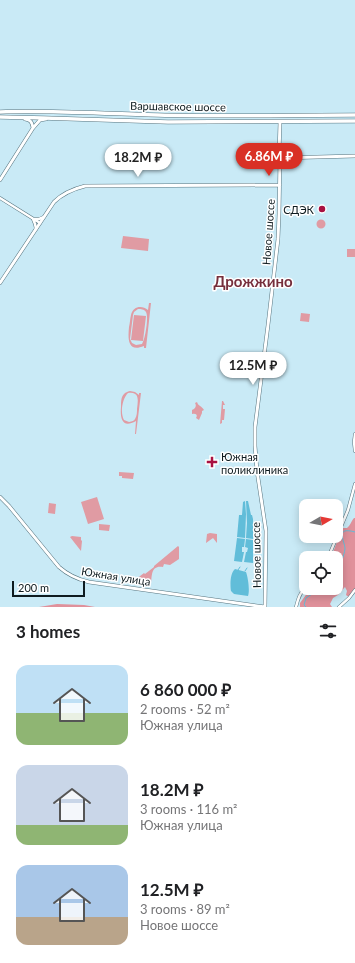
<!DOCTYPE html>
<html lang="en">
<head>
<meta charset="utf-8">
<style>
  :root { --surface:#fff; --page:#f2f2f2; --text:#202124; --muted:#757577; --accent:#d93025 }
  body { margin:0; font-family:Lato,sans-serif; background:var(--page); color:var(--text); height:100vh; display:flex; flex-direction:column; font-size:15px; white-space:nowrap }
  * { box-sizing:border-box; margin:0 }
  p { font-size:13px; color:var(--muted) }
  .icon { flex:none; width:22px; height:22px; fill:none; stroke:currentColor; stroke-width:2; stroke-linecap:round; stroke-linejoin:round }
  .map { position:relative; height:607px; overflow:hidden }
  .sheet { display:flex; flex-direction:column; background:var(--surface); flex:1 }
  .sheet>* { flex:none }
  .needle { width:26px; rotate:80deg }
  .controls { position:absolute; left:299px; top:499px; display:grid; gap:8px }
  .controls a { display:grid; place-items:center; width:44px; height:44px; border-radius:8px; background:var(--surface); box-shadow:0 2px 10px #0003; font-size:20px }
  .scale { position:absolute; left:12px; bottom:10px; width:73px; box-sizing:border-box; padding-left:4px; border:2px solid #0e1b1f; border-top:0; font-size:11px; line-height:14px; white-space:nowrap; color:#0e1b1f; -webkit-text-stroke:3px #fff; paint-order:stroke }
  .price { position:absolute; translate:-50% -34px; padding:0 9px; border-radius:14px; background:#fff; color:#222; font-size:13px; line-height:26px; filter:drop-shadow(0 1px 2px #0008) }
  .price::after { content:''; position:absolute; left:50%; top:24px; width:12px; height:9px; margin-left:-6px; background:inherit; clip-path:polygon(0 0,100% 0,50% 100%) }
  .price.selected { background:var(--accent); color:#fff }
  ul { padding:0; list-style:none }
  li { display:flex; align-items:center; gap:12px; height:100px; padding:0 16px }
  li span { display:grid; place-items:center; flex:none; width:112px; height:80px; border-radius:12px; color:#555 }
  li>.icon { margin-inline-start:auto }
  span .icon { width:48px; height:48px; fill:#fffc; stroke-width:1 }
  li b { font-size:17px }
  h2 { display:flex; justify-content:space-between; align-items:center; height:48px; padding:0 16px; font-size:17px }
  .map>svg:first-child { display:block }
  .green { fill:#e09ba3; fill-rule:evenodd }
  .forest { fill:#e0919b }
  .water { fill:#61bdd9 }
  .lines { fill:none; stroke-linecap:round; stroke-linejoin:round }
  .stream { stroke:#61bdd9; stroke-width:1 }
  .minor-casing { stroke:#56747f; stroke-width:3.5 }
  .tertiary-casing { stroke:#56747f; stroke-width:4 }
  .primary-casing { stroke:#56747f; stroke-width:4.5 }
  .minor { stroke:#fff; stroke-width:2.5 }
  .tertiary { stroke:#fff; stroke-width:3 }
  .primary { stroke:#fff; stroke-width:3.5 }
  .poi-dot { fill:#a81141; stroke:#fff; stroke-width:1.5 }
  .labels { text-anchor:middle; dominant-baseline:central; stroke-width:3; stroke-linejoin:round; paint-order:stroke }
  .street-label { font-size:11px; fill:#0e1b1f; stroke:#fff }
  .poi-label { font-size:11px; fill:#0e1b1f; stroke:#fff; text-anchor:end }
  .district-label { font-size:15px; font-weight:bold; fill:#762f3c; stroke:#fff }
</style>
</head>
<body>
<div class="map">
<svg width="355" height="607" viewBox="0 0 355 607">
  <rect width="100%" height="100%" fill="#c9eaf6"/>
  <path class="green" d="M316.5 224a4.5 4.5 0 1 1 9 0a4.5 4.5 0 1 1-9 0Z
    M123,236L149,239L148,251L121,248Z
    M347,249H355V257H347Z
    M149,303H151L146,348H144V346C127,353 128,338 129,327C130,323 130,319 131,315C133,306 142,305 148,310ZM138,309C141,309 144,309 146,312C149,317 145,340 142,344L136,345L132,343L130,339L133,315L134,312Z
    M301,313L310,314L309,322L300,321Z
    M134,315L146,316L143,341L131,340Z
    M130,391L135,392L139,395V393H141L136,434H135L136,421C122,429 120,418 121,407C121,402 121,397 124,394C126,392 127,392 130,391ZM128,393C140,391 138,401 137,409C137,412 137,416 135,419C134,421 132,421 129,422L124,420C120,413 122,399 128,393Z
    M222,401H223L225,405H223V409H225L224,420H222V423L220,424Z
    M197,402C198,406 202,406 204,410L202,411V413L199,420L196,418C198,415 196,413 192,414V410C195,409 197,406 195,403Z
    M119,472L134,473L133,479L122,478V476H119Z
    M97,497L104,519L88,524L81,502Z
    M49,503L56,504L55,514L48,513Z
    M99,524L110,525L109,531L99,530Z
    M210,533L217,534V543L213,538L206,543L207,534Z
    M72,536L81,537V540L82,541L81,551L70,537Z
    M178,546L179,547V559L170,565L164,564L163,567C151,565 152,575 151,584L136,582L135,580L144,573L145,574L154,567V566Z"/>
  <path class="forest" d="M354,518H355V589L350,598L346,595L347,591L345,587L338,595L333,598L330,604L332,607H300V603L311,588H336V558H331L342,528H347C351,525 351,521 354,518Z
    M57,604L84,605L95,607H39Z"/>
  <path class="water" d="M245,501L246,514L245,538L237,537L239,515H242L243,502Z
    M246,501H248L251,515H252L253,519V539L246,538L247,523Z
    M237,538L245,539L244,547H242V552H244L242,562L234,561Z
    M246,539L253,540V563L244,562L246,552H247L248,548L245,547Z
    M235,569L246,572C248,577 250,591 248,596L234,594L231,591C230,585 230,573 235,569Z"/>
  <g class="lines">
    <path class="stream" d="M238,570L240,567
      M245,571L247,568
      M336,571C340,566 344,556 345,549C345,541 334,526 355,532
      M306,607L304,605L306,598L318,590H323L324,588"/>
    <g class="minor-casing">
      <path id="minor" d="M0,198L40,223
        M33,219H39L44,217
        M33,219L35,224L36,229
        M355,434L354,442L355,451
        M328,558L348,510L355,484
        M296,607C298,599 300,592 306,587
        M339,607L349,598L355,590"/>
    </g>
    <g class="tertiary-casing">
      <path id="tertiary" d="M25,119C31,120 32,122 33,128
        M280,158L355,156
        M0,180L33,128L40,120L46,119
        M0,283L54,202C63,193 73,189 85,186L280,185
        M0,497L9,506L59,567C68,575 76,579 89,582L265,607
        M265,607L266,531L257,471L255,446V427L268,325L278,239L279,214L280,158L279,154L280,122"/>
    </g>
    <g class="primary-casing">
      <path id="primary" d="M0,112C53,110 105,114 158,115C223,117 289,115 355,115
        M0,117L44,118L168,122L355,121"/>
    </g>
    <use href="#minor" class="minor"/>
    <use href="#tertiary" class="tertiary"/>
    <use href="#primary" class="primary"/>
  </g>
  <g class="poi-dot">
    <circle cx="322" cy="209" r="4"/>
    <path d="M210 456h4v4h4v4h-4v4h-4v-4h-4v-4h4z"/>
  </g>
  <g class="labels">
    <g class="street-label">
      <text transform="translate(178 106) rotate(1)">Варшавское шоссе</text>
      <text transform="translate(268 232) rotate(-86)">Новое шоссе</text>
      <text transform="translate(256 555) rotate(-91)">Новое шоссе</text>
      <text transform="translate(116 576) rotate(9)">Южная улица</text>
    </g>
    <g class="poi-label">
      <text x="314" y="209">СДЭК</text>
      <text x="221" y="456" text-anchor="start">Южная<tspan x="221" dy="13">поликлиника</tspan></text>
    </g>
    <g class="district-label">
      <text x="253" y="281">Дрожжино</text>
    </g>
  </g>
</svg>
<div class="controls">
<a><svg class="needle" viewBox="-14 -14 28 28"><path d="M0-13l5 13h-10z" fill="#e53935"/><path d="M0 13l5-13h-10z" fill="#757577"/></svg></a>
<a><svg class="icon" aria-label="locate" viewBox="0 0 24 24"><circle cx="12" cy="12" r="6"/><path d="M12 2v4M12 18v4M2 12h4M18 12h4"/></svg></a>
</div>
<div class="scale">200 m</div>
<b class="price selected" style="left:269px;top:177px">6.86M ₽</b>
<b class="price" style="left:138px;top:178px">18.2M ₽</b>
<b class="price" style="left:253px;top:386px">12.5M ₽</b>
</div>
<section class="sheet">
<h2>3 homes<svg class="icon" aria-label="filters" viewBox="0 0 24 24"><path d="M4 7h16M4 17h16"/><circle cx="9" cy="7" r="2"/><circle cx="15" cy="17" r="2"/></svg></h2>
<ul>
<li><span style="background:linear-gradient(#bfe0f5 60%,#8fb573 0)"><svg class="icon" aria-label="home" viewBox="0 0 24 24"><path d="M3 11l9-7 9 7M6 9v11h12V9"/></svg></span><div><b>6 860 000 ₽</b><p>2 rooms · 52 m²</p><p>Южная улица</p></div></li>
<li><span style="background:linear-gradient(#c9d6e8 75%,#8fb573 0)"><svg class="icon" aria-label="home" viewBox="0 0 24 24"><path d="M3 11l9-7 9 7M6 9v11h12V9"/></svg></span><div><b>18.2M ₽</b><p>3 rooms · 116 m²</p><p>Южная улица</p></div></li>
<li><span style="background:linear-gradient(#a9c7e8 65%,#b9a48a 0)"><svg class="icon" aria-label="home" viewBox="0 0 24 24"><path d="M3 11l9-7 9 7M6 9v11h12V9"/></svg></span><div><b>12.5M ₽</b><p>3 rooms · 89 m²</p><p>Новое шоссе</p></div></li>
</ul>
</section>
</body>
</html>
